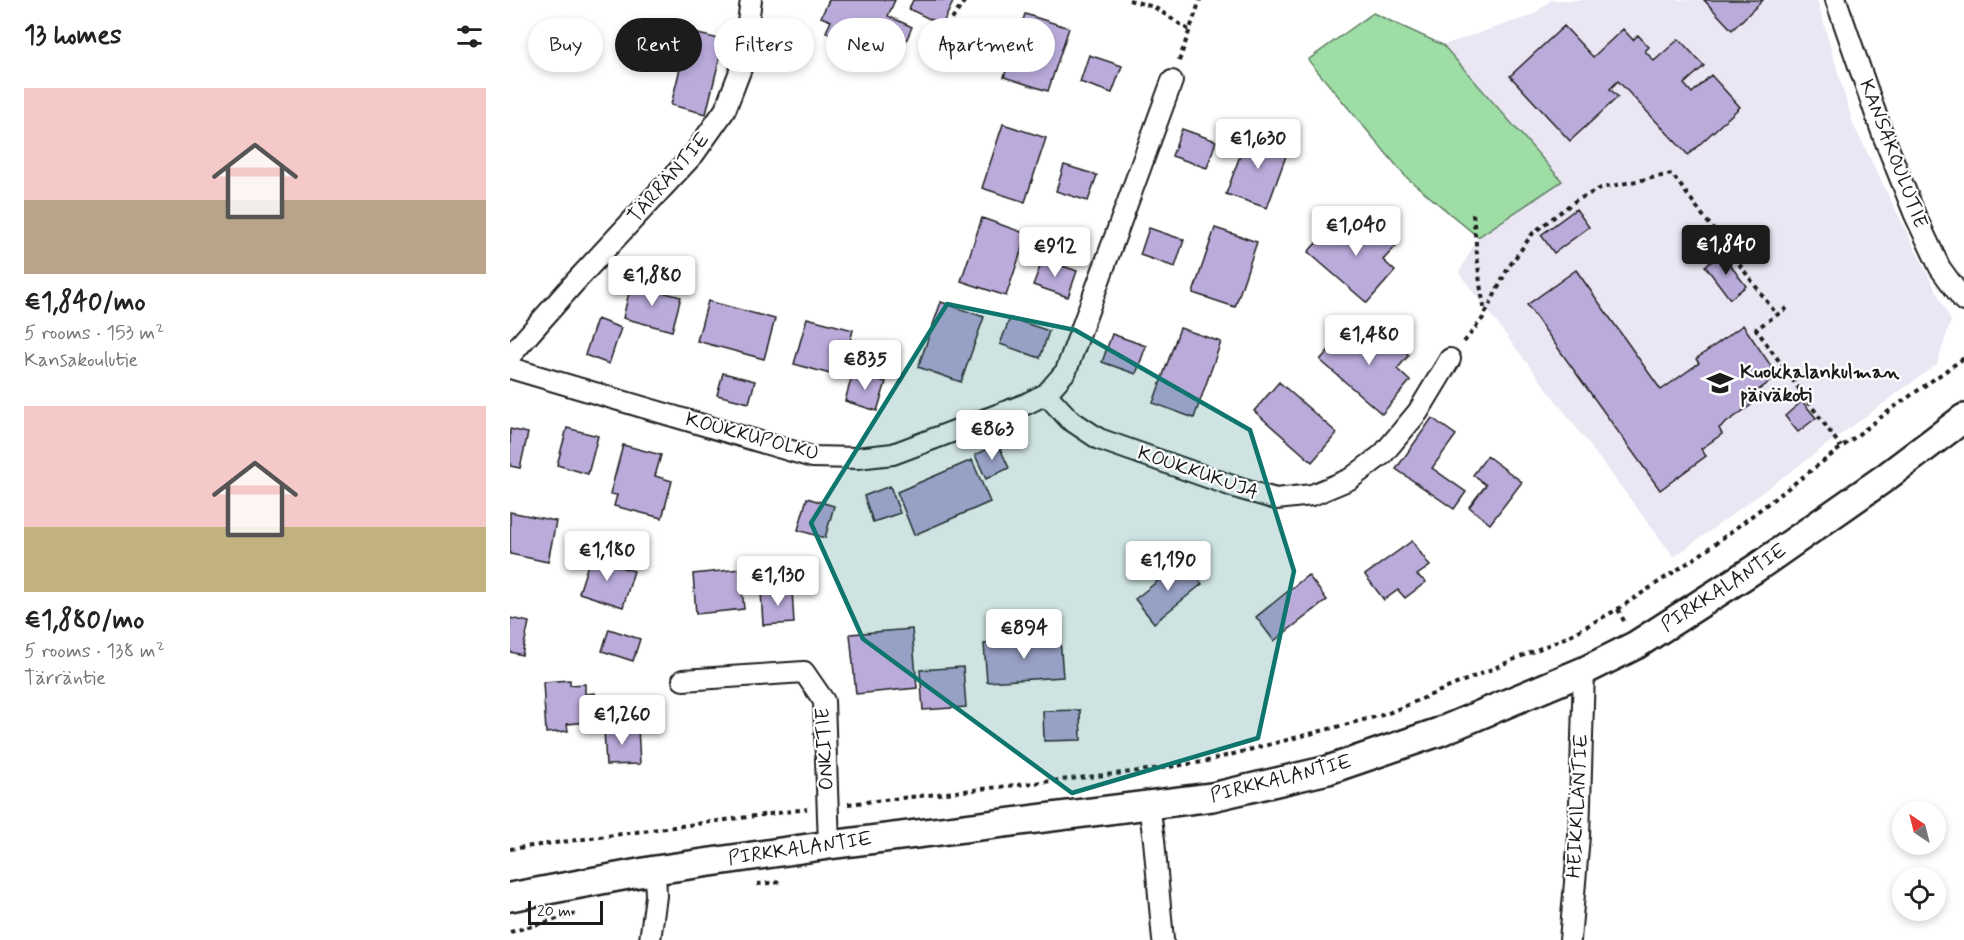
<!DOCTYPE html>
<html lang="en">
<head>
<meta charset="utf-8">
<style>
  :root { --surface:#fff; --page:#f6f6f6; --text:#222; --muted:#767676; --accent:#1c1c1c }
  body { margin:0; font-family:Mynerve,sans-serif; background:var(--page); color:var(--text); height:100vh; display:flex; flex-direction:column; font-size:22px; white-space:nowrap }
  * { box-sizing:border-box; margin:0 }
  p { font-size:20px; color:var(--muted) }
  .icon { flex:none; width:33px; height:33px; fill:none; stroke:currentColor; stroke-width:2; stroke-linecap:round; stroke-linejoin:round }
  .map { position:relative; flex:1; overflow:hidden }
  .panel { display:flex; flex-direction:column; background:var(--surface); width:510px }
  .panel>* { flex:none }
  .banner { position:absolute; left:18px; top:18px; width:570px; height:54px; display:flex; gap:12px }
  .needle { width:39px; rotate:325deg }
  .fabs { position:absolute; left:1382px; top:801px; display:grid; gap:12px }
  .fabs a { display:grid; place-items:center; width:54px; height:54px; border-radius:50%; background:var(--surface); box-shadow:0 3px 9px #0003; font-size:30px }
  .scale { position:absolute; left:18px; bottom:15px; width:75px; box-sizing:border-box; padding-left:6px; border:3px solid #1c1c1c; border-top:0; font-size:16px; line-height:21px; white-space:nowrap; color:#1c1c1c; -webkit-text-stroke:4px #fff; paint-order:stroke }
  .price { position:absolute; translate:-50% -51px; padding:0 14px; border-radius:6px; background:#fff; color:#222; font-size:20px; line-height:39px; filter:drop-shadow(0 2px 3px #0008) }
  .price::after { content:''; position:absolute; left:50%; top:36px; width:18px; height:14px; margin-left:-9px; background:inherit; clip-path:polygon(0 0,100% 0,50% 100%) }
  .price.current { background:var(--accent); color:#fff }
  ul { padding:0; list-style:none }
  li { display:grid; align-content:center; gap:12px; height:318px; padding:0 24px }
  li span { display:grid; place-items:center; height:186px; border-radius:0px; color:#555 }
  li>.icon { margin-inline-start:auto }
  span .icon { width:108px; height:108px; fill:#fffc; stroke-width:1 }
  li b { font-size:26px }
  h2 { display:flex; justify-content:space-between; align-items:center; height:72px; padding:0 24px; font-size:26px }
  .pill { padding:0 21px; border-radius:27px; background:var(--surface); box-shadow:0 3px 9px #0003; font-size:21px; line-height:54px }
  .pill.current { background:var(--accent); color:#fff }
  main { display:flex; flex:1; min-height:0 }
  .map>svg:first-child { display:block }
  .built { fill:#eae6f4 }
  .green { fill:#9edda5; stroke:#5d7c60; stroke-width:1.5 }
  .building { fill:#baabdb; stroke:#1c1c1c; stroke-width:1.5 }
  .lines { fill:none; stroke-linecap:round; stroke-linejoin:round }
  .street-casing { stroke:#1c1c1c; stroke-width:24 }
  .secondary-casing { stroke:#1c1c1c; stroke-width:32 }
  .path { stroke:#1c1c1c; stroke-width:4; stroke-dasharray:4.5 4.5; stroke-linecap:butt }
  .street { stroke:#fff; stroke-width:20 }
  .secondary { stroke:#fff; stroke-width:27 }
  .marked { fill:#0f766e; fill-opacity:0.2; stroke:#0f766e; stroke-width:4.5; stroke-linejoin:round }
  .labels { text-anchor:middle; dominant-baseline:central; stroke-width:4.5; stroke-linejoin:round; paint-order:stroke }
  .street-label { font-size:20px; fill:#1c1c1c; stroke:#fff }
  .poi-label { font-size:20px; font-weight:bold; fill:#1c1c1c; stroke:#fff; text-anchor:start }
</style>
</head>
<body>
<main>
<section class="panel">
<h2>13 homes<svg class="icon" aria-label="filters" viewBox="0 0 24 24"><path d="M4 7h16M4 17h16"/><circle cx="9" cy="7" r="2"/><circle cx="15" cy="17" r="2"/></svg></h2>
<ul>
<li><span style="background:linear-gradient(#f6c9c9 60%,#b9a48a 0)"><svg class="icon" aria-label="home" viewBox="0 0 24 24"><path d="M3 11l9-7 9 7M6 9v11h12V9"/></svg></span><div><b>€1,840/mo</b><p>5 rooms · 153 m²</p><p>Kansakoulutie</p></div></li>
<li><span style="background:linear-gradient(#f6c9c9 65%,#c2b280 0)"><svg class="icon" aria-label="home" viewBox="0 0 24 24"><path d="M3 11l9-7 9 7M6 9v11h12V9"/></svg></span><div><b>€1,880/mo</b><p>5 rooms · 138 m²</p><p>Tärräntie</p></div></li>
</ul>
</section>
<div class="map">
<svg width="1454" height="940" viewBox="0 0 1454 940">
  <rect width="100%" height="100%" fill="#fff"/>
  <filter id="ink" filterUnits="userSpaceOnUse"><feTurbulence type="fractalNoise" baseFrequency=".0167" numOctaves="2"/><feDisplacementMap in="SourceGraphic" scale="12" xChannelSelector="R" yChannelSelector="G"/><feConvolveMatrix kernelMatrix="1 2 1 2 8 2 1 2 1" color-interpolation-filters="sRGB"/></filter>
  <g filter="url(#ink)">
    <path class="built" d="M1041,0H1307L1343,124L1441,321L1427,364L1164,557L949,273L968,237L1051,181L933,45L1023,15Z"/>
    <path class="green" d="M863,13L933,45L1052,181L968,237L896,177L798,60Z"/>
    <path class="building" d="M319,0H385L378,16L402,27L393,48L368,37L367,41L357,37L351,48L316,32L321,21L311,17Z
      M403,0H444L432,25L399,9Z
      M1194,0H1253L1222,30Z
      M515,14L559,28L538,91L494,77Z
      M1054,26L1083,57L1113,29L1123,40L1128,35L1139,47L1135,51L1144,61L1169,39L1194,66L1174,84L1182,93L1201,75L1230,107L1178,155L1108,81L1100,89L1108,97L1060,141L1000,76Z
      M179,32L214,40L196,114L161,105Z
      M579,55L612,66L602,93L570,82Z
      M493,124L536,138L515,202L472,188Z
      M672,129L706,141L697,168L662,156Z
      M739,131L780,145L757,208L716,194Z
      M554,165L587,175L578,201L546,191Z
      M1066,209L1079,227L1044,253L1031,235Z
      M852,216L886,246L873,260L885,271L857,303L798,252L827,220L840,231Z
      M472,218L517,234L496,296L451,281Z
      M639,228L674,240L665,267L630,255Z
      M705,228L747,242L725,307L683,293Z
      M1212,254L1236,286L1220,299L1195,266Z
      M533,259L567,271L558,297L523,285Z
      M1066,270L1151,390L1189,363L1186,359L1233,325L1268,376L1236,399L1241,405L1209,428L1212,434L1191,449L1196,456L1150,490L1017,305Z
      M121,284L171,297L162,331L113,318Z
      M198,301L265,319L254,359L187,341Z
      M431,302L474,317L451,382L408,367Z
      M297,318L343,330L331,377L284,364Z
      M500,318L539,331L530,358L490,344Z
      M87,319L111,328L99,364L75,355Z
      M865,325L899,355L887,369L900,381L872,414L810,360L839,327L853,339Z
      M670,328L711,342L684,418L643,403Z
      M602,334L636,346L626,374L592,362Z
      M343,372L376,382L367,411L335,401Z
      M213,373L245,381L239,403L207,395Z
      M769,382L827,433L802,462L744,411Z
      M1292,401L1306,418L1288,432L1275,416Z
      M922,418L946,435L922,468L956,492L944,509L886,469Z
      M57,428L88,436L78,474L47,465Z
      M0,429L18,433L10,468L0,466Z
      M488,444L499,468L476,479L465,455Z
      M113,445L151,455L145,476L162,481L152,518L104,506L107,495L100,494Z
      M977,456L1012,482L980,524L959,507L976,485L963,475Z
      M462,460L480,502L404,535L387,492Z
      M380,486L390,513L363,522L354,496Z
      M297,498L324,506L315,538L288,530Z
      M0,512L46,521L38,562L0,554Z
      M902,541L920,566L907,575L916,582L895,598L888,590L874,600L855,575Z
      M80,558L124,571L113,607L69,593Z
      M673,561L692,584L644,623L625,599Z
      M230,569L234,609L186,614L183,574Z
      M798,575L817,600L764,641L746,617Z
      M282,589L284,623L253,625L251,591Z
      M0,618L19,622L12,655L0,652Z
      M99,629L130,639L123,661L92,651Z
      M402,629L407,688L346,694L340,634Z
      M550,638L553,677L477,682L474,644Z
      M453,667L456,707L413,710L410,670Z
      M60,680V685L75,684V694L85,693L86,710L77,711L78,722L57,724L58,731L36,733L33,682Z
      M570,710L571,740L534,741L533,711Z
      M128,727L130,764L96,765L94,729Z"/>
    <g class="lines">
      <g class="street-casing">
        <path id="street" d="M1326,0L1373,135L1405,215L1430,268L1454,301
          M0,356L66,281L184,154L215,110L232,66L241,0
          M0,368L302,457L347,458L383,454L516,404L536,394L556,371L662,81
          M536,394L559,419L589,439L731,489L766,499L802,495L840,479L873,454L908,412L940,359
          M173,680L294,672L314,701L319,845
          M639,806L644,840L653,940
          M140,940L146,896L145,870
          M1060,940L1069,836L1074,671"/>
      </g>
      <g class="secondary-casing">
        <path id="secondary" d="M0,897L145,870L319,845L702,797L818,770L929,732L1074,671L1126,645L1246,568L1376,477L1454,418"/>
      </g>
      <path class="path" d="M619,0L644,7L679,30
        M437,27L455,0
        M669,61L690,0
        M963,214L970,284L975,313
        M1277,308L1246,329L1331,447
        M954,342L973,318L998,268L1023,233L1065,201L1091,188L1162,174L1267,315
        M1108,609L1115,623
        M338,804L622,772L693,762L876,714L1057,637L1108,609L1197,550L1383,408L1454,358
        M0,849L297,809
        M247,884L272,882
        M0,932L69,913"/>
      <use href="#street" class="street"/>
      <use href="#secondary" class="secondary"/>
    </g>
  </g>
  <path class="marked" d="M437,304L565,330L740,430L784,571L748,738L562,793L353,639L301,523Z"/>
  <defs>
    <g id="school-bare" transform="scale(2.07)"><path d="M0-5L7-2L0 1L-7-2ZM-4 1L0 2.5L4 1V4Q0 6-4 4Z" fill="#1c1c1c" stroke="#fff" stroke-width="2.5" paint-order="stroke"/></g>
  </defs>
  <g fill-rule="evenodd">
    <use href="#school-bare" x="1210" y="383"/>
  </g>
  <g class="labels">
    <g class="street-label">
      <text transform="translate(1383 154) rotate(69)">KANSAKOULUTIE</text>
      <text transform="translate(159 178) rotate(-49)">TÄRRÄNTIE</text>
      <text transform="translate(242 437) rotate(15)">KOUKKUPOLKU</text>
      <text transform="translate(688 473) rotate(19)">KOUKKUKUJA</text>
      <text transform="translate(1214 588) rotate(-33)">PIRKKALANTIE</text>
      <text transform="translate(315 749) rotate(-93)">ONKITIE</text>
      <text transform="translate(771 779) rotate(-14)">PIRKKALANTIE</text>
      <text transform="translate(1068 806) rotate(-87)">HEIKKILÄNTIE</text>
      <text transform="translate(290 849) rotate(-8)">PIRKKALANTIE</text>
    </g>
    <g class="poi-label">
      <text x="1230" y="372">Kuokkalankulman<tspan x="1230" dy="23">päiväkoti</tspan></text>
    </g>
  </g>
</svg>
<div class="fabs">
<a><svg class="needle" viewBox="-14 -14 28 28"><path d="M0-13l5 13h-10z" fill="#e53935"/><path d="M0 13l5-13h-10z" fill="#767676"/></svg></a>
<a><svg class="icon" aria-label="locate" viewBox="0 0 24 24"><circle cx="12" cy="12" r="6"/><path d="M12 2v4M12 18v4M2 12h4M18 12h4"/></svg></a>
</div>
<div class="scale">20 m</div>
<b class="price" style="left:748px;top:170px">€1,630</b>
<b class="price" style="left:846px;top:257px">€1,040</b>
<b class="price current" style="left:1216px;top:276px">€1,840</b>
<b class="price" style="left:545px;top:278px">€912</b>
<b class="price" style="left:142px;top:307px">€1,880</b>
<b class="price" style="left:859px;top:366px">€1,480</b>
<b class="price" style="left:355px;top:391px">€835</b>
<b class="price" style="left:482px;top:461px">€863</b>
<b class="price" style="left:97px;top:582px">€1,180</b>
<b class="price" style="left:658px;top:592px">€1,190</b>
<b class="price" style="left:268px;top:607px">€1,130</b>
<b class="price" style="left:514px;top:660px">€894</b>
<b class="price" style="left:112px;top:746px">€1,260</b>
<div class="banner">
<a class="pill">Buy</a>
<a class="pill current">Rent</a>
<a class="pill">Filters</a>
<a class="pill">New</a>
<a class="pill">Apartment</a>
</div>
</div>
</main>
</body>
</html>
